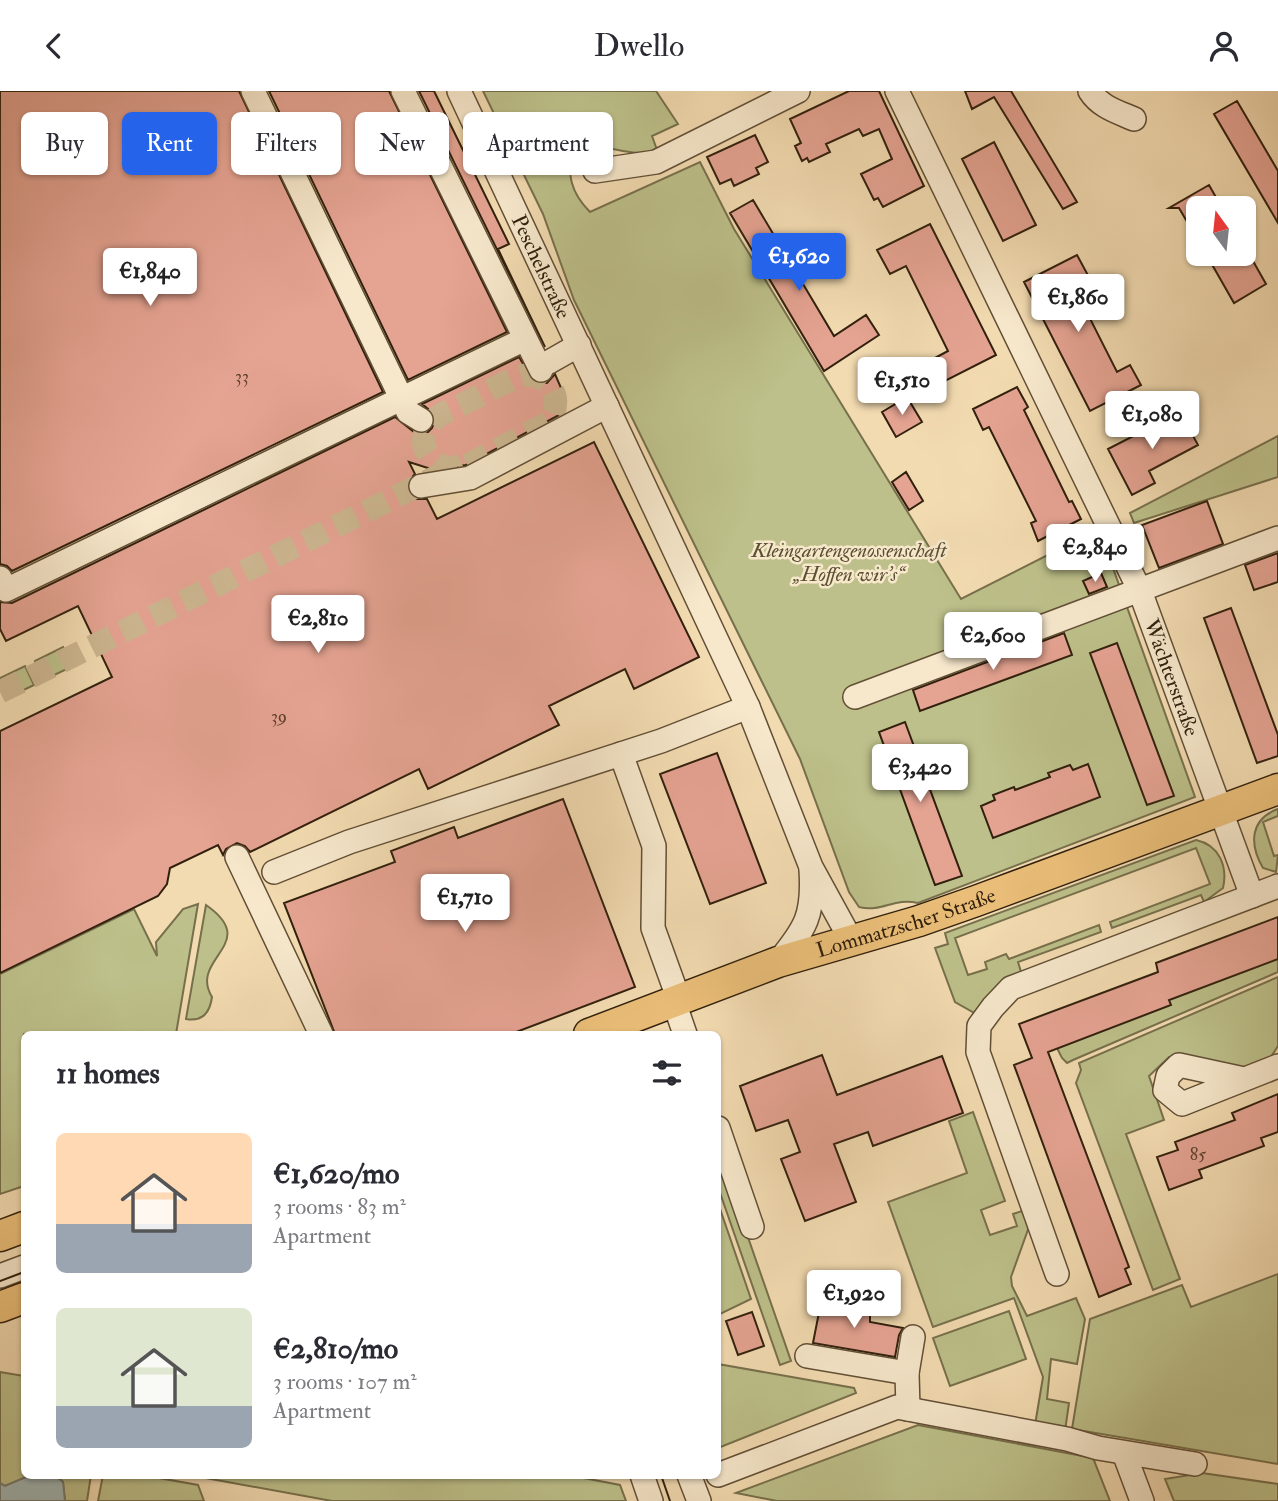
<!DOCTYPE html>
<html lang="en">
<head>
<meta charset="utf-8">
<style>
  :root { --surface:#fff; --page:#f7f7f7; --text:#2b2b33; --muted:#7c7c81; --accent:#2563eb }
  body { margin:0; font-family:"IM FELL Double Pica",serif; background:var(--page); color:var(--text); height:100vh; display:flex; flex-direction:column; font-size:26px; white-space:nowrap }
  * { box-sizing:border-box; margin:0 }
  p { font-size:23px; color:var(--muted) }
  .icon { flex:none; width:38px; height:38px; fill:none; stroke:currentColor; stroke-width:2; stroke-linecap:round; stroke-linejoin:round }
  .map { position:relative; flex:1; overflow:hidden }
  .side { position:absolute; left:21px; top:940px; width:700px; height:448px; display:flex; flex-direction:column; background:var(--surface); border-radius:10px; box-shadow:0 2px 5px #0004 }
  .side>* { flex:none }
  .banner { position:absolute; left:21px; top:21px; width:700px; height:63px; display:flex; gap:14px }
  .needle { width:46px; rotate:345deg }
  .tools { position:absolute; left:1186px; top:105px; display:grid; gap:14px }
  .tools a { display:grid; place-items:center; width:70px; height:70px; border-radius:10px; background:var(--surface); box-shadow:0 2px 5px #0004; font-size:35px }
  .price { position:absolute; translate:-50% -60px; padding:0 16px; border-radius:7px; background:#fff; color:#222; font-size:23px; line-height:46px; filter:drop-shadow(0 2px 4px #0008) }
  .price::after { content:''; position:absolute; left:50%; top:42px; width:21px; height:16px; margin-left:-10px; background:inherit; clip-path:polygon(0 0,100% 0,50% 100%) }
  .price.selected { background:var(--accent); color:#fff }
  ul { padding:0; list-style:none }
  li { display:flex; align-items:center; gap:21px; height:175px; padding:0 35px }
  li span { display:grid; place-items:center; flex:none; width:196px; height:140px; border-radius:10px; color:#555 }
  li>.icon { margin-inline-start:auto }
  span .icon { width:84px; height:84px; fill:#fffc; stroke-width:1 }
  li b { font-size:30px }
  h2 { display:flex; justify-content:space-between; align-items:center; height:84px; padding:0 35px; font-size:30px }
  .tag { padding:0 24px; border-radius:10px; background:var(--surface); box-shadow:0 2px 5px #0004; font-size:24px; line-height:63px }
  .tag.selected { background:var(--accent); color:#fff }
  header { display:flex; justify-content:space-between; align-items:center; height:91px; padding:0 35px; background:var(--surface); font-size:32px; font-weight:600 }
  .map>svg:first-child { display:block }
  .green { fill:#bdc08a; stroke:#77704c; stroke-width:2 }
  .water { fill:#a1b8b8; stroke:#747b74; stroke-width:2 }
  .building { fill:#e5a392; stroke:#31200d; stroke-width:2 }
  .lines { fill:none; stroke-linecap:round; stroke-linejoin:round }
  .minor-tunnel { stroke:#ccb690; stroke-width:23; stroke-dasharray:23 11; stroke-linecap:butt }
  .minor-casing { stroke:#624f36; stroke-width:26 }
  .major-casing { stroke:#31200d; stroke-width:33 }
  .minor { stroke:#f7e8cc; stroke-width:23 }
  .major { stroke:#eabe78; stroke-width:30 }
  .tram { stroke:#31200d; stroke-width:2 }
  .labels { text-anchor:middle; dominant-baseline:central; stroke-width:5; stroke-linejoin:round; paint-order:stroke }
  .number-label { font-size:18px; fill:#5e412e }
  .street-label { font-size:21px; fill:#31200d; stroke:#f7e8cc }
  .park-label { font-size:21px; font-style:italic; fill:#5b5032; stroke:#f7e8cc }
</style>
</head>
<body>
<header><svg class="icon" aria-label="back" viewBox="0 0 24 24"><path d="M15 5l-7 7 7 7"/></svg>Dwello<svg class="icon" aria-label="person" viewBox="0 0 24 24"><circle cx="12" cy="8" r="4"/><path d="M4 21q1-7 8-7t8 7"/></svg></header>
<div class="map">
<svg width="1278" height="1410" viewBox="0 0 1278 1410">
  <rect width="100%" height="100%" fill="#f3dbb1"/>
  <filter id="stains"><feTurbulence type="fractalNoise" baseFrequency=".00286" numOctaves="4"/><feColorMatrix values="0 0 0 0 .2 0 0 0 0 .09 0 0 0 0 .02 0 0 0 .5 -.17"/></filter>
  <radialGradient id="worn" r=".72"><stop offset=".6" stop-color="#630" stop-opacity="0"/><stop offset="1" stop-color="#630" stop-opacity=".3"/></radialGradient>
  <path class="green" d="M483,0H656L678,33L652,45L657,59C629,69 603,48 576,59C564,81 572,103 590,121L700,71L734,138L961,508L1099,438L1195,706L918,812C894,806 882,822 859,816L849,801L800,668L574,209L543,123Z
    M1278,345V386L1134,432L1130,422Z
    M63,556L73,575L44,589L35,570Z
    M25,575L34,594L5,608L0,597V587Z
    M1278,718V725L1263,731L1274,765L1278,764L1276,781L1263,777C1249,753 1250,728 1278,718Z
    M1196,749C1219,754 1228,775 1223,797L1204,811L1201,804L1112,837L1110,831L1210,793L1196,757L955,847L968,884L987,878L985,871L1006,863L1009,868L1099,834L1101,841L1018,871L1022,884L978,924L955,911L935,857L948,853L945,842Z
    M198,813L176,943H24V1095L0,1103V883L134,818L157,865L156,851L183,818Z
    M206,814C262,853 188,867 212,906C210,921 203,931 186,928Z
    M1278,868V881L1073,969L1067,972L1062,967L1057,957L1169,909Z
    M1278,886V955L1269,969L1235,982L1169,966L1149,985L1164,1029L1126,1043L1180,1188L1153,1199L1076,992L1081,979L1079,972Z
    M973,1021L1005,1110L981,1119L990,1144L1017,1135L1013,1123L1025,1119L1030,1133L1011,1186L1012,1195L1027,1225L1076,1207L1085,1228L1077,1273L1051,1268L1047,1308L1069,1312L1065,1340L1035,1334L1043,1286L1014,1207L933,1236L888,1111L967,1082L949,1030Z
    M718,1060L791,1270L780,1274L718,1096Z
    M718,1112L751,1208L718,1224Z
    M1278,1183V1373L1072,1338L1090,1228L1182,1194L1191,1216Z
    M1009,1220L1026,1268L950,1295L933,1247Z
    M718,1273L854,1297L856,1302L718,1357Z
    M0,1281L24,1285V1384H31L5,1395L0,1392Z
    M918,1334L1093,1367L1110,1410H777L736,1402Z
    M1202,1382L1278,1393V1410H1174L1165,1388Z
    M55,1384H91L87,1410H65L63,1391Z
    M103,1384H142L198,1394L204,1410H98Z
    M189,1384H568L620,1394L626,1410H332Z"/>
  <path class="water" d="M31,1384H55L63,1391L65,1410H0V1392L5,1395Z"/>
  <path class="building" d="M0,0H239L383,301L12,480L7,475L0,473Z
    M269,0H389L507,241L408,289Z
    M419,0H434L509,153L498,158L545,256Z
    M849,0H879L924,95L883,116L878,107L874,109L861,83L892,68L879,38L863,45L859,38L826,53L830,61L809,71L807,67L802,70L795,55L801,52L790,28Z
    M965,0H1011L1077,111L1063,118L994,6L972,18Z
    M1237,10L1278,80V132L1214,23Z
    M755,44L768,71L756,77L759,83L734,95L731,88L720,93L707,66Z
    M994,51L1036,134L1003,150L962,68Z
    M1209,94L1222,117H1199V151L1179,117H1169Z
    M753,109L834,245L866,224L879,244L824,280L730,122Z
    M930,133L996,264L943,291L933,268L948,260L906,175L890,183L877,159Z
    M1206,163H1249L1266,193L1234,212Z
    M1077,164L1090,188L1074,196L1117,281L1130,274L1141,294L1090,320L1024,191Z
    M519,266L534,291L547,292L555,283L564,304L561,323L466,374L434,379L409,371L415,383L408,391L410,403L417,408H427L437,428L594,351L699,566L634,598L625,578L549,615L559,634L428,698L419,678L250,761L245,755L237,752L226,758L223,764L218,754L170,777L167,793L158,805L0,882V640L112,586L78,515L6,550L0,538V511L12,512L395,326L414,341L427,342L432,337L435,329L433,322L422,313Z
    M1017,296L1028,316L1024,319L1069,411L1072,410L1081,428L1038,450L1031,432L1036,430L989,336L983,339L973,318Z
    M907,306L922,331L896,346L882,321Z
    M1180,321L1198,354L1149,380L1155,392L1132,404L1108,358Z
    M906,381L923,410L909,419L892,391Z
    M1207,410L1223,453L1159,477L1142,434Z
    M1278,462V491L1254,499L1245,474Z
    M1101,482L1107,496L1089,503L1083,490Z
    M1231,517L1278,644V665L1257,672L1204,527Z
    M1064,542L1072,564L920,620L913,599Z
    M1117,552L1174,705L1147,714L1090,562Z
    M905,631L962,785L935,794L879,641Z
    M717,662L766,792L710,813L660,683Z
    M1088,673L1100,706L993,747L981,715L995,709L993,704L1014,696L1015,699L1050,686L1048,682L1070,674L1073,679Z
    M563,708L635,896L511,943H335L284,812L395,771L391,760L454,736L458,747Z
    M1278,826V868L1169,909L1171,914L1048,961L1129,1176L1125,1178L1131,1193L1099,1206L1014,974L1032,967L1019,933L1158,881L1156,872Z
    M822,964L837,1004L942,965L963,1022L873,1055L868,1041L834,1053L856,1111L805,1130L781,1068L800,1061L788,1029L756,1040L740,995Z
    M1278,1003V1041L1261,1047L1264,1055L1199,1079L1202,1087L1169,1099L1157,1066L1178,1059L1175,1051L1235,1029L1232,1022Z
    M822,1206L830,1212L840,1211L846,1215L853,1213L860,1217L870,1214V1231L903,1237L899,1244L895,1266L813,1252Z
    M752,1221L764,1255L738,1264L726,1230Z"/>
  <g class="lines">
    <path class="minor-tunnel" d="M525,284C552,284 565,310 548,332L462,377C430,382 409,347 436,327C445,320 456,317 465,312C484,303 504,290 525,284Z
      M0,601L462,373"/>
    <g class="minor-casing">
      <g id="minor">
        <path d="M253,0L408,321L421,329"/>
        <path d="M403,0L541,279"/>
        <path id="s1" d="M459,0L748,616L811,776L851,849"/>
        <path id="s2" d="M897,0L1140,500L1252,805"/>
        <path d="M1090,0C1100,16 1118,21 1134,28"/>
        <path d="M595,80L656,71L798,0"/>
        <path d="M549,271L579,254"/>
        <path d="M421,395L470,387L607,315"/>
        <path d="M0,487L6,499L525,248"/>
        <path d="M855,606L1278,447"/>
        <path d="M621,663L654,755L653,837L679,909"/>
        <path d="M237,766L321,943"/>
        <path d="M274,781L349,751L661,650L748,616"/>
        <path d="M778,871C806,837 814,824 811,779"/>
        <path d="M674,911L685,943"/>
        <path d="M1244,988L1179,974L1168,985L1165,999L1182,1013L1278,975"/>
        <path d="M718,1037L752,1136"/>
        <path d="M1057,1183L978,961L979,935L993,916L1011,897L1278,795"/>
        <path d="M0,1185L24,1176"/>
        <path d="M807,1265L907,1282"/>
        <path d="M908,1318L907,1282L913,1246"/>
        <path d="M1124,1362L1142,1410"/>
        <path d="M642,1384L651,1410"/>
        <path d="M689,1384L699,1410"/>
        <path d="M718,1384L897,1316L1067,1348L1098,1357L1195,1373"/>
      </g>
    </g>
    <g class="major-casing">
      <g id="major">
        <path id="s3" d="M589,943L778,871L919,830L976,810L1278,698"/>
        <path d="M0,1145L24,1136"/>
        <path d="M0,1216L24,1207"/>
      </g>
    </g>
    <use href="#minor" class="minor"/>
    <use href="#major" class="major"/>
    <path class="tram" d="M0,1190L24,1181
      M661,1384L670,1410"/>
  </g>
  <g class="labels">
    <g class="number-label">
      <text x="242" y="285">33</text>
      <text x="279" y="625">39</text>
      <text x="1198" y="1063">85</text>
    </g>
    <g class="street-label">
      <text stroke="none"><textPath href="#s1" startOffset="194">Peschelstraße</textPath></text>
      <text stroke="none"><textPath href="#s2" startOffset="648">Wächterstraße</textPath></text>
      <text stroke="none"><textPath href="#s3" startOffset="336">Lommatzscher Straße</textPath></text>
    </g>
    <g class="park-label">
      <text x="849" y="459">Kleingartengenossenschaft<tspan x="849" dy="24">„Hoffen wir's“</tspan></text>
    </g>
  </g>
  <rect width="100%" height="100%" filter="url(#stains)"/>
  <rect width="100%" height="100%" fill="url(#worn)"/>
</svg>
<div class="tools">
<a><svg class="needle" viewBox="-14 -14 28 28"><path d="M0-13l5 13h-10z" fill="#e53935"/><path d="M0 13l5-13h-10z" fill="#7c7c81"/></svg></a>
</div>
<b class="price selected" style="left:799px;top:202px">€1,620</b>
<b class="price" style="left:150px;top:217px">€1,840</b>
<b class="price" style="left:1078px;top:243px">€1,860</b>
<b class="price" style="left:902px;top:326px">€1,510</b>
<b class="price" style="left:1152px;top:360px">€1,080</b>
<b class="price" style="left:1095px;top:493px">€2,840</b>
<b class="price" style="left:318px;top:564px">€2,810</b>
<b class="price" style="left:993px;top:581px">€2,600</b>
<b class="price" style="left:920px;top:713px">€3,420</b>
<b class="price" style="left:465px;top:843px">€1,710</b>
<b class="price" style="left:854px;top:1239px">€1,920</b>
<div class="banner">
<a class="tag">Buy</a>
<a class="tag selected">Rent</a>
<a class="tag">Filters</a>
<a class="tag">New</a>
<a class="tag">Apartment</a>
</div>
<section class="side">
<h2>11 homes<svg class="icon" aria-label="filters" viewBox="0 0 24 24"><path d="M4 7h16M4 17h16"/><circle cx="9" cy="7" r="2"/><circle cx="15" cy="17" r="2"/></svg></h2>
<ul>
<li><span style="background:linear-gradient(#ffd9b3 65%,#9aa5b1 0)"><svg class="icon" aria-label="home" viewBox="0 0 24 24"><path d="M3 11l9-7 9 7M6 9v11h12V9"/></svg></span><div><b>€1,620/mo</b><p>3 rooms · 83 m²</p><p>Apartment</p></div></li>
<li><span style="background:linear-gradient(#dfe7d0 70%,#9aa5b1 0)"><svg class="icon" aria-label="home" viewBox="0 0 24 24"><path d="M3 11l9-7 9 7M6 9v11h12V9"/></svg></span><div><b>€2,810/mo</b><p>3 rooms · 107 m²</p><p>Apartment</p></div></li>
</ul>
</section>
</div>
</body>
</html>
